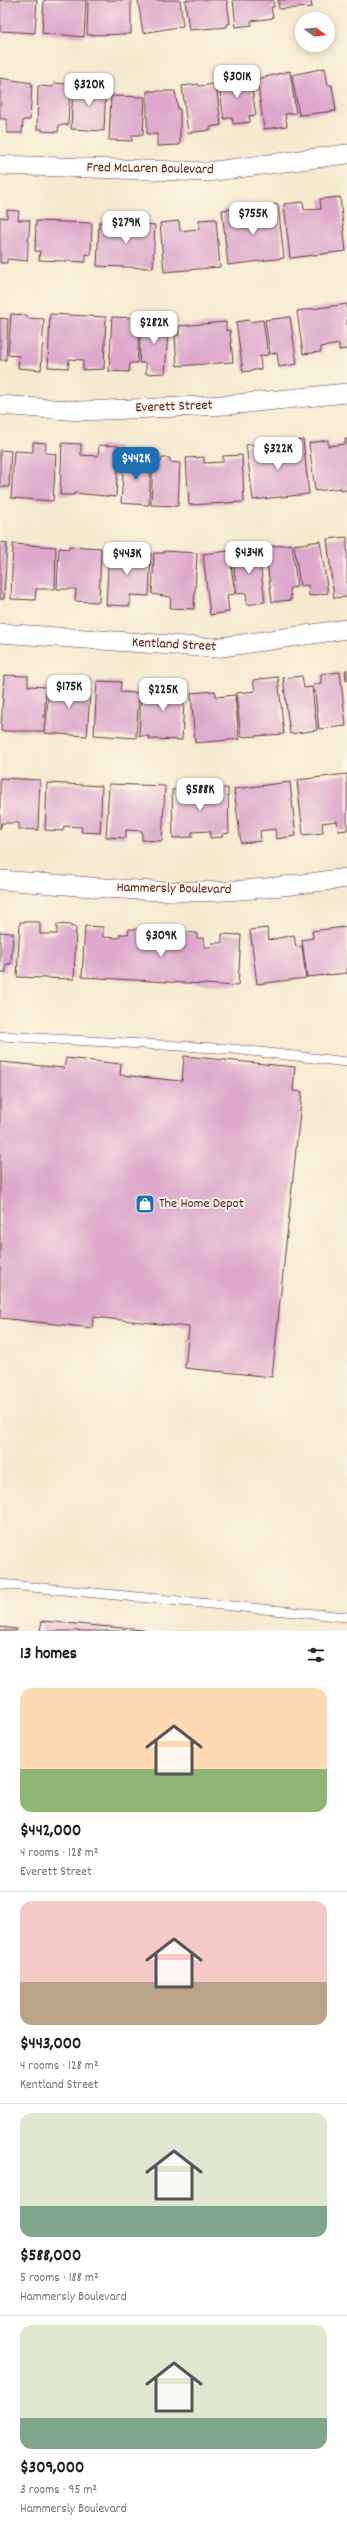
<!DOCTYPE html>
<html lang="en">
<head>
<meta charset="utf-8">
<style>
  :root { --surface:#fff; --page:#f6f6f6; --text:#202124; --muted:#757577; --line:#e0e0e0; --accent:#1f6fb2 }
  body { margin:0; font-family:Dekko,sans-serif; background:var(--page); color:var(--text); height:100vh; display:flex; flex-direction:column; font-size:15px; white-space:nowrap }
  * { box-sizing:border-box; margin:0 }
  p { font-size:13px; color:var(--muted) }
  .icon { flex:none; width:22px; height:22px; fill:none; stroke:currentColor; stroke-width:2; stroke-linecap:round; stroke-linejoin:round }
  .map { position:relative; height:1631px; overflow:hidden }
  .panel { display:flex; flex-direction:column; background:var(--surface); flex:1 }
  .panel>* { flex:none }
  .needle { width:26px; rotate:106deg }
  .fabs { position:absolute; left:295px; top:12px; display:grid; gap:8px }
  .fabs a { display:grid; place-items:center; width:40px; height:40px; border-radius:50%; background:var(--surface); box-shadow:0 2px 10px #0003; font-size:20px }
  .price { position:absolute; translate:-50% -34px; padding:0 9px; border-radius:8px; background:#fff; color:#222; font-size:13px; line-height:26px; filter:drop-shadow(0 1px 2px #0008) }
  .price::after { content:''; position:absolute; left:50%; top:24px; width:12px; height:9px; margin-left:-6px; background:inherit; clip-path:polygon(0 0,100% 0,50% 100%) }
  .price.selected { background:var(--accent); color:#fff }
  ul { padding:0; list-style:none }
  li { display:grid; align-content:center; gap:8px; height:212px; padding:0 20px }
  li+li { border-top:1px solid var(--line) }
  li span { display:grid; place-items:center; height:124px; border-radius:12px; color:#555 }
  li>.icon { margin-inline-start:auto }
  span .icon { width:72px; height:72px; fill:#fffc; stroke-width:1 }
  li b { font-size:17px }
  h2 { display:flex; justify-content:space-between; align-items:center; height:48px; padding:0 20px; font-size:17px }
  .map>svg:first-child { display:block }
  .building { fill:#dda8cc }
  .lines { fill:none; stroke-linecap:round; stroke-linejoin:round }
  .service-casing { stroke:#643d44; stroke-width:10 }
  .minor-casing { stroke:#643d44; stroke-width:20 }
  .service { stroke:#fff; stroke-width:9 }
  .minor { stroke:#fff; stroke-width:19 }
  .labels { text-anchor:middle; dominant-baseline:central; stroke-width:4; stroke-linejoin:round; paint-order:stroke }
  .street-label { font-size:14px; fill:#4a1f2b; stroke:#fcf5e5 }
  .poi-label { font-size:14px; fill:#4a1f2b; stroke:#fcf5e5; text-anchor:start }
</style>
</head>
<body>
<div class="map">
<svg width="347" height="1631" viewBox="0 0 347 1631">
  <rect width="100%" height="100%" fill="#fcf5e5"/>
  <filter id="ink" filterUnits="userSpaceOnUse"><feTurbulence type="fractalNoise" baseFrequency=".025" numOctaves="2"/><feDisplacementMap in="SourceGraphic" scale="8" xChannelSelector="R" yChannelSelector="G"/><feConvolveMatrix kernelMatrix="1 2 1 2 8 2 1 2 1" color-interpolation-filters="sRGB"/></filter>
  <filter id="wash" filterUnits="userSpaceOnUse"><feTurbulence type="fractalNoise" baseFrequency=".012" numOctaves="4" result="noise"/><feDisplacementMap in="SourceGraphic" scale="16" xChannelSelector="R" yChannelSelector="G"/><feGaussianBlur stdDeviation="0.9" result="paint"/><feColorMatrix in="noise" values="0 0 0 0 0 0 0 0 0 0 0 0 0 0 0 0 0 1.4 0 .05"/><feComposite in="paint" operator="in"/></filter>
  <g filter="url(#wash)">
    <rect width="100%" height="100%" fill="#f5e9d0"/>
    <g id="blocks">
      <path class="building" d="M0,0H37L35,33L0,31Z
        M44,0H86L84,37L42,33Z
        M88,0H131V34L87,35Z
        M138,0H180L183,26L143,33Z
        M185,0H227L230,24H227V27L189,30Z
        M233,0H273L274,7H271L273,18L251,21L252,25L236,27Z
        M278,0H311L312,7L279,9Z
        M325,68L328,85H332L336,111L299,115L292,75Z
        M290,71L296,113L285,114L287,126L264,129L257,79Z
        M233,75L234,79L250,76L256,115L249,116L250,122L233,124L232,117L224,119L218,78Z
        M0,78L32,83L30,120H23L22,133H7V119H0Z
        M91,82L106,83L104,131L71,129L73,84L91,85Z
        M54,83L70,84L68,125H59L58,132L42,131V129H37L38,86L53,87Z
        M198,84L199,86L216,84L221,125L210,127V130L188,133L182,86Z
        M147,91H175L178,109H180V145L157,146V134H147Z
        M111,96L145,97L143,135H132V141L109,140Z
        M340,197L346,251L290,258L284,204L303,202L304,210L321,209L320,199Z
        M278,204L284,258L228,265L222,210L241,208L242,218L259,217L258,207Z
        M7,210L19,211L18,220H30L27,261L7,259V263H0V217L7,218Z
        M108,218L119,219L118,225L135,226V219L146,220L145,224L155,225L153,268L97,266L99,222L107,223Z
        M216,219L220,267L164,272L160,223L179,221L180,231L199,229V220Z
        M36,221L92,223L91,255L86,254V262L39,260L40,251H35Z
        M347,304V349L339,350V344L321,347V352L303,354L297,311Z
        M11,314L27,315V318L44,319L41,370L18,368L19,356L8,355Z
        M50,314L106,317L104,369L83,370V360L69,359L68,368L48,367Z
        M112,317L140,318L137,363H130L129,372L109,371Z
        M290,317L297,364L279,367L277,353L270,354L265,320Z
        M0,318L8,319L6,360H0Z
        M141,318L169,320L165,373L146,374V363H139Z
        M249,320L250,322L263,320L268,355L260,356L261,369L243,372L236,322Z
        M226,322V331L230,330L233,362L177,366L175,336L179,335V326Z
        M345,439H347V490L341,491V488L315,491L309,443L328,440V446L345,444Z
        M303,440L309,494L253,500L246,445L266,443L268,453L284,451L283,442Z
        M33,442L46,443L45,453L56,454L53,501L11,498L14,451L33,452Z
        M62,443L81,444V455L98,456L99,445L119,446L116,497L74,493V495H60Z
        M0,450L11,451L9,487H0Z
        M130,455L143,456L142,461L151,462L149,505L121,503L124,459L130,460Z
        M242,455L244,502L189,505L186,458L204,457V463L223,462V456Z
        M162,458H170V462L180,463L178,506L151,505L153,462H161Z
        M347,537V597L334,598L327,539Z
        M320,541L328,593L309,596L308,585L300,586L294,545Z
        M0,542L7,543L4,599H0Z
        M13,544L56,547L55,589H36L35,600L11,599Z
        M292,544L297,587L290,588L291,600L272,602L265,547Z
        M69,546L101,548L99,602L75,601L76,589H57L59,548L69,549Z
        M258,547L265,602L247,605L246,593L237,594L232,551Z
        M109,549L151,553L149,596L130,595V606L106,605Z
        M164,551L197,553L194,609L170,608L171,597L152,594L154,553H164Z
        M229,551L235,594L227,595L229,612L210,615L203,554Z
        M345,670H347V681H346Z
        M340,672L346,726L319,729L314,684L321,683V674Z
        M4,675L28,676V686L46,687L44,731H1Z
        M302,676L304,688L312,687L317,730L290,734L283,678Z
        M278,677L284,734L241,737L236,693L255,691L253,680Z
        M76,679L91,680L87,736L45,733L49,686L67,688V684H76Z
        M97,681L121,682L120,692L139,693L136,738L94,735Z
        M161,682L185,683L182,740L149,739V736H139L141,692H160Z
        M215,691L216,697L235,695L239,739L195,743L191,693Z
        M347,774V830L338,831L337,821L322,823L323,833L303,835L297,780Z
        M0,778L40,780L38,830L19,829V823H2L0,829Z
        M290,782L296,836L276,839L275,829L260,831L261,841L241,843L234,789Z
        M47,783L102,786L100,833L81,832L82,827L64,826L63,831L45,830Z
        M109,784L165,786L162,841L142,840V831L126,830V838L106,837Z
        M228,788L229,833L223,834L222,837L210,838V831L192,832V837L173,838L172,790Z
        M20,922H40V934H57V924L71,925V927H76L74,979L17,977Z
        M85,926L103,927V937L119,938L120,934H128L129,929L153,930V939L171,941V931L197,933V938H204V947H211L212,943H222V934L241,935L238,986L82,977Z
        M345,927L347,929V973L307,977L302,940L313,938L312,931Z
        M267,928L269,940L294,935L296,947L302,946L306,978L257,984L250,930Z
        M0,932L13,933L11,964H6V972H0Z
        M184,1056L295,1067L293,1091L302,1092L272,1377L185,1368L189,1327L93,1317L92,1328L0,1318V1062L64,1068L66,1058L121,1064L120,1075L182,1081Z
        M42,1621L144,1630L143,1631H40Z
        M0,1627L17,1629L16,1631H0Z"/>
    </g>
  </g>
  <g filter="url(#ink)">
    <use href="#blocks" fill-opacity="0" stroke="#643d44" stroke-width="1"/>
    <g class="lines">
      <g class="service-casing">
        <path id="service" d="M0,1036L233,1049L347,1062
          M0,1584L347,1617"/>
      </g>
      <g class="minor-casing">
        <path id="minor" d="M0,165L207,172L347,154
          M0,405L80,411L227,405L347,393
          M0,633L215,648L347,629
          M0,880C75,885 152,894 227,891C267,889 307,883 347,878"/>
      </g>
      <use href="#service" class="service"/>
      <use href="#minor" class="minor"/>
    </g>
  </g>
  <defs>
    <g id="shop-square" transform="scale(1)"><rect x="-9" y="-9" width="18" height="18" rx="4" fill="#1f6fb2" stroke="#fcf5e5"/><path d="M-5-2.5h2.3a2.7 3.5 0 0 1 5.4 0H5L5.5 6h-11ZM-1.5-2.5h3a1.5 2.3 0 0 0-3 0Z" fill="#fff"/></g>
  </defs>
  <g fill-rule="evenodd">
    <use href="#shop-square" x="145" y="1204"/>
  </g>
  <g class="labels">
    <g class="street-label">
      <text transform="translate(150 169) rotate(1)">Fred McLaren Boulevard</text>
      <text transform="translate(174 407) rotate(-2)">Everett Street</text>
      <text transform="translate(174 645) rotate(3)">Kentland Street</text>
      <text transform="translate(174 889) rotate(1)">Hammersly Boulevard</text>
    </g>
    <g class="poi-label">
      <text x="159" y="1204">The Home Depot</text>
    </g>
  </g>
</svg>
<div class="fabs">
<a><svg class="needle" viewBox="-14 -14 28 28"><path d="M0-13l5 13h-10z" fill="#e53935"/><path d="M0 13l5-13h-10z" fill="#757577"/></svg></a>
</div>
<b class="price" style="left:237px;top:99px">$301K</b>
<b class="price" style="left:89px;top:107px">$320K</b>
<b class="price" style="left:253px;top:236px">$755K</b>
<b class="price" style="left:126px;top:245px">$279K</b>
<b class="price" style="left:154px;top:345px">$282K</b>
<b class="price" style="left:278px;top:471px">$322K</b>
<b class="price selected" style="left:136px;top:481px">$442K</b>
<b class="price" style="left:249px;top:575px">$434K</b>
<b class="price" style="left:127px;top:576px">$443K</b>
<b class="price" style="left:69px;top:709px">$175K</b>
<b class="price" style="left:163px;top:712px">$225K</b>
<b class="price" style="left:200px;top:812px">$588K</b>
<b class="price" style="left:161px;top:958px">$309K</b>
</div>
<section class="panel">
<h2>13 homes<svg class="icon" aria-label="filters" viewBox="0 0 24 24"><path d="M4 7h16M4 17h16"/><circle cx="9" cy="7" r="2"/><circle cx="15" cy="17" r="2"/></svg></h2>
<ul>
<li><span style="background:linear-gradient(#ffd9b3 65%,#8fb573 0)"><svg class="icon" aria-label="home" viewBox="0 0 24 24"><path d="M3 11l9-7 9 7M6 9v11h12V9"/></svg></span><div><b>$442,000</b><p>4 rooms · 128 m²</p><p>Everett Street</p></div></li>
<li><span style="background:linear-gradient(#f6c9c9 65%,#b9a48a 0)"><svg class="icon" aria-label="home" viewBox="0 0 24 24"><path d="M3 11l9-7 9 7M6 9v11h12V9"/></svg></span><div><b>$443,000</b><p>4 rooms · 128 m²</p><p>Kentland Street</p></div></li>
<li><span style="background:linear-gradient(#dfe7d0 75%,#7fa58c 0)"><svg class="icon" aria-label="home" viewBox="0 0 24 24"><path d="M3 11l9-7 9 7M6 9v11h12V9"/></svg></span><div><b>$588,000</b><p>5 rooms · 188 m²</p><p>Hammersly Boulevard</p></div></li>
<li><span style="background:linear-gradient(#dfe7d0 75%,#7fa58c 0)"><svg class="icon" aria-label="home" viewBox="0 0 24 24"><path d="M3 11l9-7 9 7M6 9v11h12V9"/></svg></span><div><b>$309,000</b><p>3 rooms · 95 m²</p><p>Hammersly Boulevard</p></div></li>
</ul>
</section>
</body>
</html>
